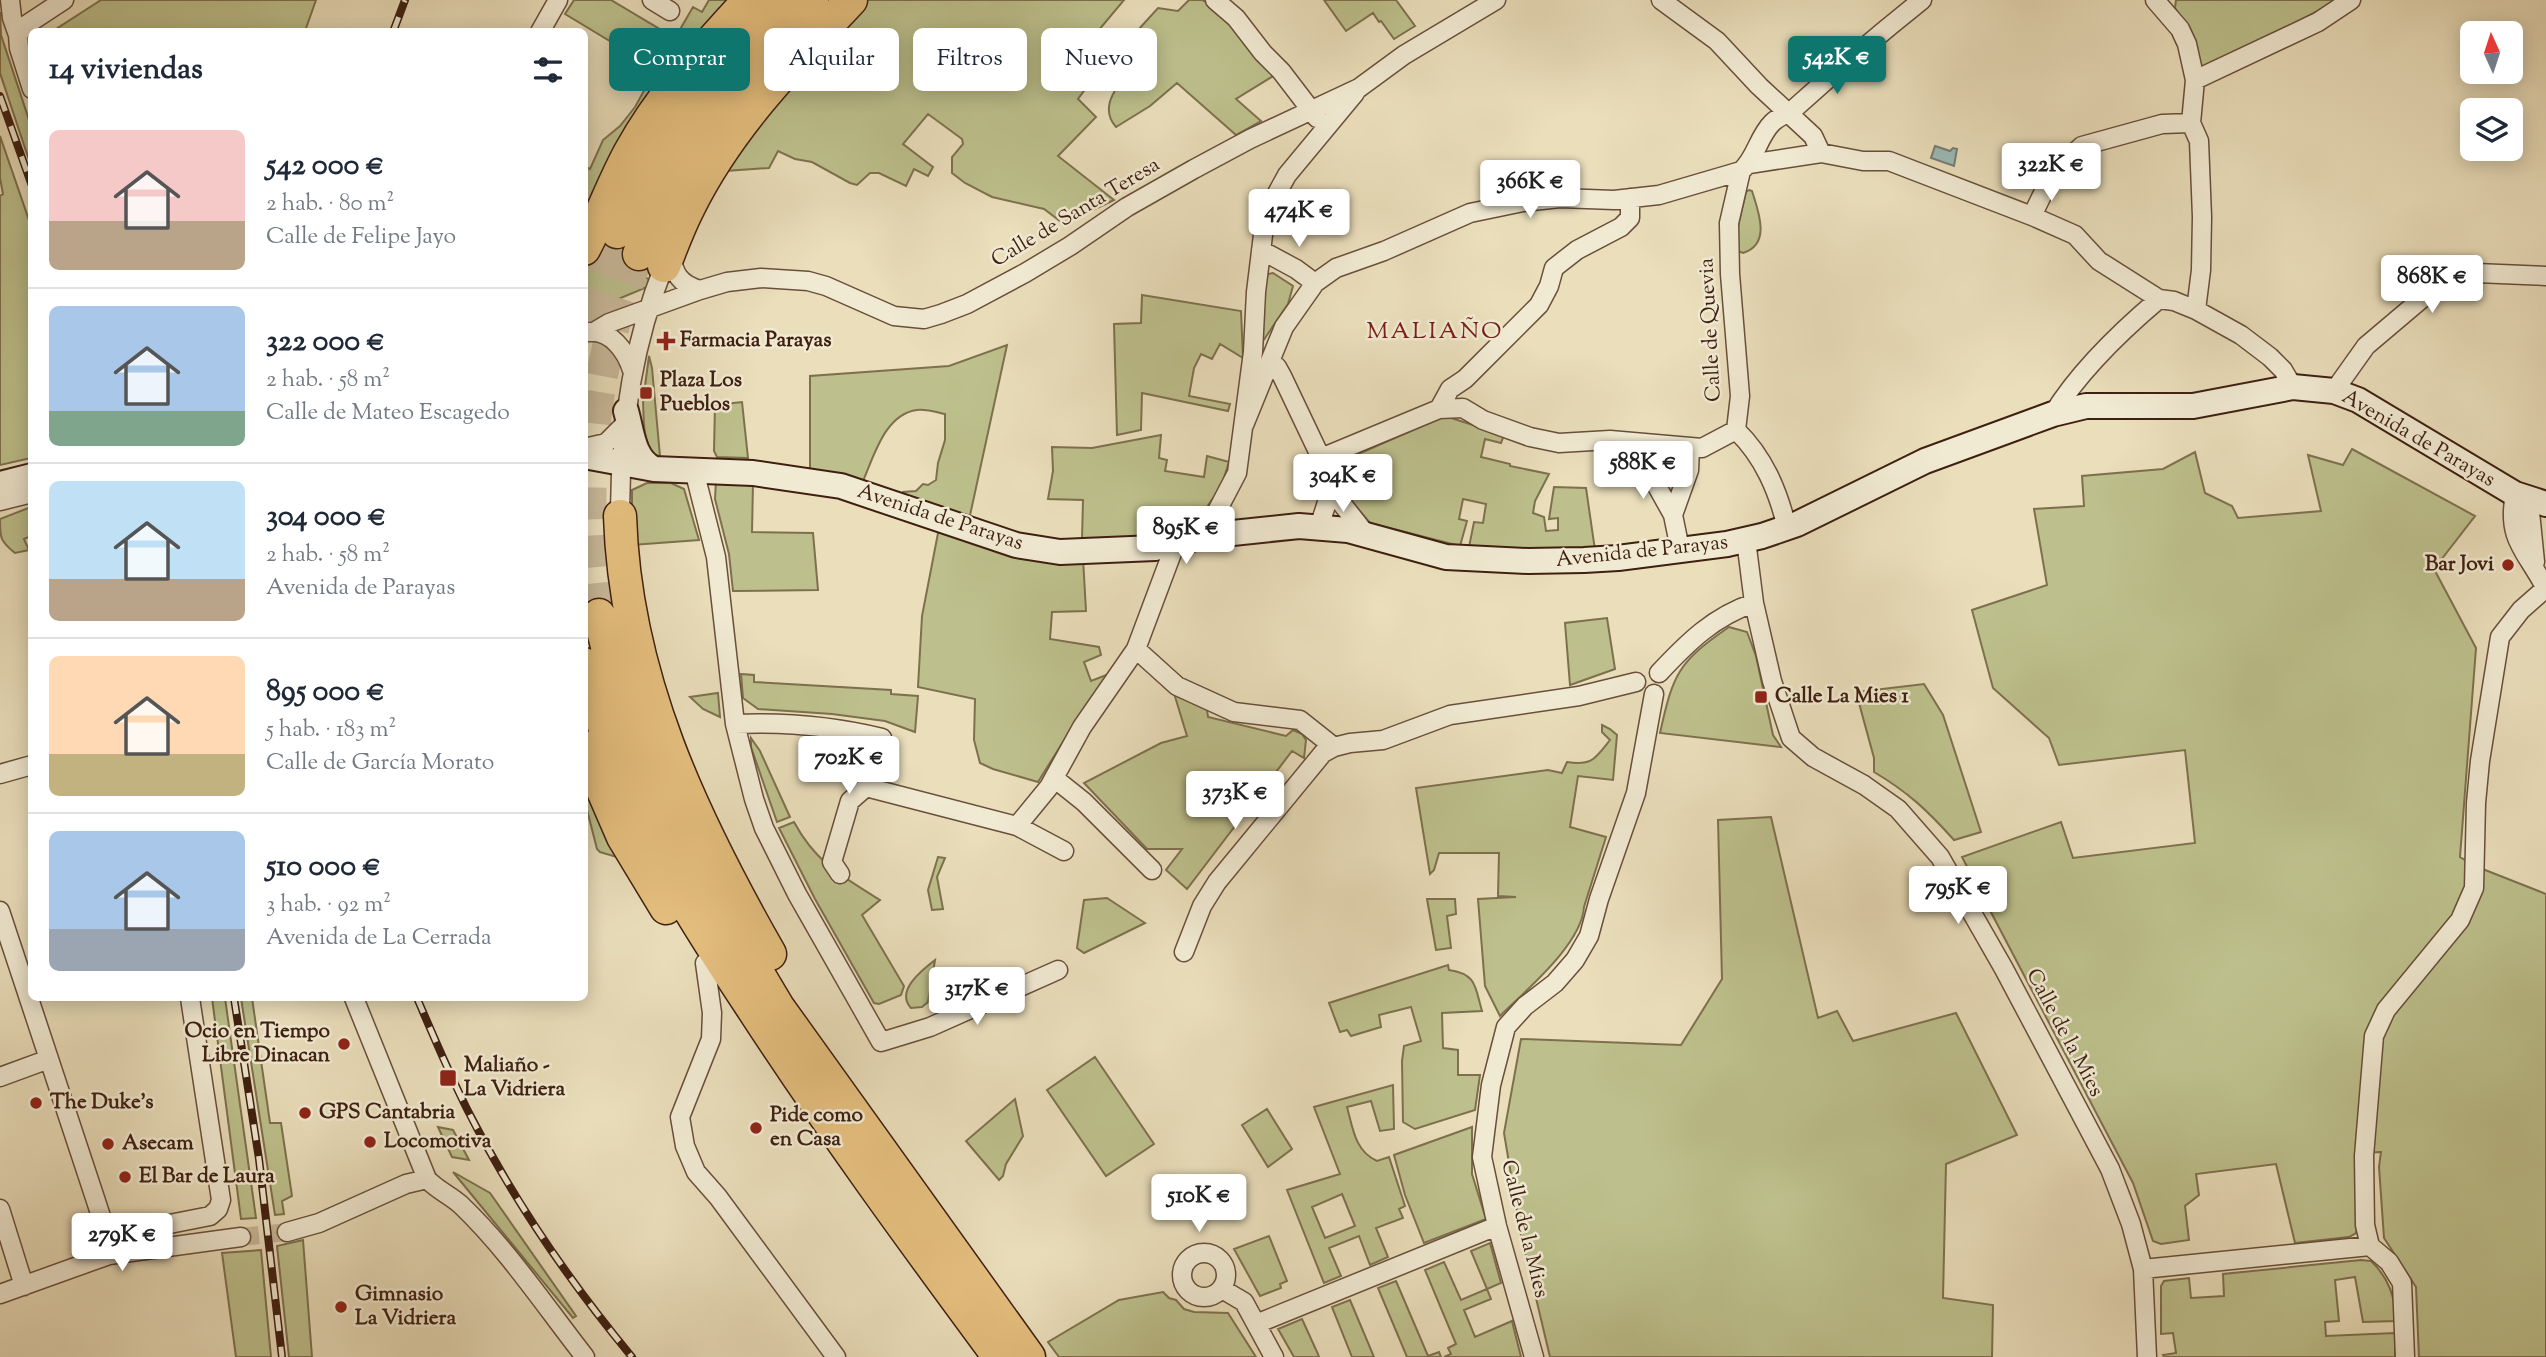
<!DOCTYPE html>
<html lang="es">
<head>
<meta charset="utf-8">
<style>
  :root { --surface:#fff; --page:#f2f2f3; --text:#1f2937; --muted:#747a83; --line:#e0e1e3; --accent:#0f766e }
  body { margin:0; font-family:"Sorts Mill Goudy",serif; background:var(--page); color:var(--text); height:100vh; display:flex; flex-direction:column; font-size:26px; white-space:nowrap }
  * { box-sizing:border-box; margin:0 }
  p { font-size:23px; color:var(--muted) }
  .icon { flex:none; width:38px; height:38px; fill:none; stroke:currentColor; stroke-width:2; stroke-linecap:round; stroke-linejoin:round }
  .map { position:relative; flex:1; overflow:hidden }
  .sheet { position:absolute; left:28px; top:28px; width:560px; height:973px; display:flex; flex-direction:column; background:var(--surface); border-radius:10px; box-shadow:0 4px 18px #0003 }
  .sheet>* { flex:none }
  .banner { position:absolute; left:609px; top:28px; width:665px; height:63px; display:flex; gap:14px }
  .needle { width:46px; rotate:357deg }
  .tools { position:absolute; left:2460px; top:21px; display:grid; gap:14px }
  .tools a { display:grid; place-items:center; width:63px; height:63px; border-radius:10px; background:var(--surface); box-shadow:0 4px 18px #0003; font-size:35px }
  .price { position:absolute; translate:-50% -60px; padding:0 16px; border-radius:7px; background:#fff; color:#222; font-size:23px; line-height:46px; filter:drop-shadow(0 2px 4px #0008) }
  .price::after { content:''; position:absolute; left:50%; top:42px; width:21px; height:16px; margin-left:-10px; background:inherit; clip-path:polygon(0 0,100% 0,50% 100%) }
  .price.active { background:var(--accent); color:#fff }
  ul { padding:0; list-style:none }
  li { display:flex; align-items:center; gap:21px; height:175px; padding:0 21px }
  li+li { border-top:2px solid var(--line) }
  li span { display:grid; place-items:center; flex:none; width:196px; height:140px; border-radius:10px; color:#555 }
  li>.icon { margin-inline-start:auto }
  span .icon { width:84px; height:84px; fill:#fffc; stroke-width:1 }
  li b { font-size:30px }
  h2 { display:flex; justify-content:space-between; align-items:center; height:84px; padding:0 21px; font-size:30px }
  .chip { padding:0 24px; border-radius:10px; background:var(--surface); box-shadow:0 4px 18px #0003; font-size:24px; line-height:63px }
  .chip.active { background:var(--accent); color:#fff }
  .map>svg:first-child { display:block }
  .green { fill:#bdc08c; stroke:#7e704e; stroke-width:2; fill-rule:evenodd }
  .water { fill:#99bbb6; stroke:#757d74; stroke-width:2 }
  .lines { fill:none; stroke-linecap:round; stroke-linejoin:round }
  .street-tunnel { stroke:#c8b899; stroke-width:18; stroke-dasharray:18 9; stroke-linecap:butt }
  .highway-tunnel { stroke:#c8b899; stroke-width:32; stroke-dasharray:32 16; stroke-linecap:butt }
  .street-casing { stroke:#694f3b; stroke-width:21 }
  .secondary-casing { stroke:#3e1f10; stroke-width:28 }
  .highway-casing { stroke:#3e1f10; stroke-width:35 }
  .street { stroke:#f1ead3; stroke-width:18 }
  .secondary { stroke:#f1ead3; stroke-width:24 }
  .highway { stroke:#e5bf7e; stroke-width:32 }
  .rail-casing { stroke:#3e1f10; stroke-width:8 }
  .rail { stroke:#f1ead3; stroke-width:5; stroke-dasharray:16; stroke-linecap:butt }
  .poi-dot { fill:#8f2418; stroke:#f1ead3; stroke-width:2.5 }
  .labels { text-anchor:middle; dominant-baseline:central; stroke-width:5; stroke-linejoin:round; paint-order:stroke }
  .street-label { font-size:21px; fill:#3e1f10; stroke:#f1ead3 }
  .poi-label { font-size:21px; font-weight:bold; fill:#3e1f10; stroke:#f1ead3; text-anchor:start }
  .quarter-label { font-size:24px; letter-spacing:2px; fill:#7a1f14; stroke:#f1ead3 }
</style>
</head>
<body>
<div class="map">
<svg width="2546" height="1357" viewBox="0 0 2546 1357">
  <rect width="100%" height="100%" fill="#eadebb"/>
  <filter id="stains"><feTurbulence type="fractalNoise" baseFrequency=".00286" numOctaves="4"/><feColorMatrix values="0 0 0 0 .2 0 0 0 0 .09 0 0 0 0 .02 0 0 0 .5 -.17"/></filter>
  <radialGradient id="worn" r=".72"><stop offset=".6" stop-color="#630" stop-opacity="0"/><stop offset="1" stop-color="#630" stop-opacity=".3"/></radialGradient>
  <path class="green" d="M101,0H316L305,31H53Z
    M574,0H611L675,38L693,7L702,12L709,0H733L585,221V167L590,169L603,140L620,126L635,107L656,69L565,14Z
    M858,0H1124L1067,68L1086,88L1078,99L1096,117L1058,156L1114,200L1064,224L1044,209L992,197L965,183L952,173V157L963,144L962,139L928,114L903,144L933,167L928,176L914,169L906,186L879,173H870L857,185L850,183L812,162L795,159L778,151L769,168L724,171L753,126Z
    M1189,0H1202L1209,4L1278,73L1236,99L1261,121L1236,135L1177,83L1150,106L1116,127C1094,102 1128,75 1145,56L1128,41L1158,8L1178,11Z
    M1324,0H1396L1415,26L1394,39L1381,21L1379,22L1373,13L1346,31Z
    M2176,0H2339L2203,70L2191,36L2175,8Z
    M0,12L1,35L31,126V166L0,73Z
    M0,136L31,226V458L0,465V196L3,194L0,178Z
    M1749,190L1752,191C1759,213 1771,244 1743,253L1738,251L1737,231L1746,192Z
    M592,256L649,279L647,287L585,313L584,273Z
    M1273,273L1293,286L1288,304L1263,341V287L1268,274Z
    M1142,295L1241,311L1243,358L1220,344L1212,359L1201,354L1194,368L1189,396L1230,404L1228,411L1142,393L1141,430L1117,435L1114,324L1141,323Z
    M1007,345L969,520L903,496V492L916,491L923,484L928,485L936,480L938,463L945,440V414C936,412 926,409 917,410C885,414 874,456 863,481L810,470V376L949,366Z
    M649,356L652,368L660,456L654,455C642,440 644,419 643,401L649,399V386H645Z
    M742,402L748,458L717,457L714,451L715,405Z
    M1445,416L1504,435L1501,443L1485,439L1481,457L1510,464V466L1549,474L1535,501L1533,513L1544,517L1546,531L1558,530V518L1549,519L1554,487L1586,488L1595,550L1469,547L1474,522L1483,523L1486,504L1463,499L1459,519L1467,521L1460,546L1370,523L1339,486V473L1347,459Z
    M1161,435L1159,458L1167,460L1165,471L1204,477L1207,456L1229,462L1221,487L1192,528L1166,536L1082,540L1083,500L1048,499L1053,471L1052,447L1092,448Z
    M2352,449L2475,516L2434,569L2476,648L2460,857L2475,866L2546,894V1357H2419L2416,1287L2384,1238L2379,1167L2381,1152L2357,1153L2358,1225L2356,1233L2349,1237L2295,1243L2276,1164L2196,1174L2199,1195L2185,1206L2189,1240L2161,1244L2153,1241L2133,1183L1962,857L2061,822L2073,858L2195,843L2185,750L2059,765L2049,738L1993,688L1972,610L2047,585L2034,509L2084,506L2082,476L2163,469L2195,452L2205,493L2232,506L2238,518L2321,511L2308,455L2343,465Z
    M716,480L753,483L752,532L813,533L818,590L733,591L729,554L715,499Z
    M647,483H671L684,489L699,540L632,545V490Z
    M31,507V536L24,539L29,550L15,553C0,541 0,538 0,519Z
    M939,528L1083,558L1086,611L1052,612L1050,639L1099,647L1101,655L1084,662L1091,681L1109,674L1100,691L1071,729L1038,782L993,769L980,763L974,740L975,699L918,687L922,616Z
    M1607,618L1615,669L1570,685L1565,623Z
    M1729,627L1747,632L1756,656L1773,735L1781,747L1660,733C1673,674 1678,662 1729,627Z
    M741,674L754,675V682L891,690V694L918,696L915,732L885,721L832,714L758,709L743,698Z
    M1924,684L1943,715L1981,832L1954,840C1928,811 1908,792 1874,772V758L1856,692Z
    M1173,690L1207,710L1208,717L1286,736L1293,730L1302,734L1306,740L1304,758L1292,751L1187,889L1166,870L1182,849H1147L1084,783L1161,743L1187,736Z
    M718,693L720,717L703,709L690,697Z
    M1602,725L1610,729L1617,735L1613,780L1578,776L1570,827L1606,837L1584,907C1582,944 1525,991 1500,1016L1485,986L1478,899L1516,897L1498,896L1499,853H1439L1434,870L1430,874L1416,788L1548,770L1562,773L1567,762C1592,766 1595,759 1610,740L1602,732Z
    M751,738L760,751L790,817L777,822L751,747Z
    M584,766L620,858L600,852L597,849L585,802Z
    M1771,817L1818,1018L1837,1011L1853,1041L1956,1013L2017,1135L1946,1164L1943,1298L1993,1305L1992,1357H1550L1521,1235L1504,1133L1521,1039L1681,1045L1722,979L1718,820Z
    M794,822C816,863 842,876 880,900L862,915L904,986L901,995L879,1004L874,1003L815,899L779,828Z
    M938,857L945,858L937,877L943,909L932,910L928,890Z
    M1107,898L1145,923L1084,953L1077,948L1084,900Z
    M1427,899H1455L1456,914L1447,916L1451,948L1436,950Z
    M935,960L928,1002L922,1007L911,1008C895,991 922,970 935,960Z
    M1448,965L1449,970C1477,974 1475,987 1482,1011L1442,1013L1443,1048L1458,1050V1075H1480L1475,1110L1415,1129L1403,1122L1402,1061L1404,1046L1421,1041L1411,1007L1379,1015L1381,1027L1351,1036L1347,1030L1340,1032L1329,1003Z
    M212,998H225L256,1218L241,1219Z
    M241,998H252L270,1123H281L292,1196L282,1201L284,1214L275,1215Z
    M1095,1057L1154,1144L1106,1176L1047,1090Z
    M1393,1085L1394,1129L1380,1131L1371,1101L1347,1107C1353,1129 1355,1151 1377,1161L1389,1157L1405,1206L1399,1209L1403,1218L1376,1228L1388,1257L1370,1265L1359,1236L1329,1248L1341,1276L1324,1283L1287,1190L1340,1174L1314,1107ZM1342,1194L1355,1226L1325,1238L1312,1207Z
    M1015,1099L1023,1136L1006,1164L1003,1176L999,1180L966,1141Z
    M1267,1109L1292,1149L1268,1167L1242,1125Z
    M438,1127L453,1130L469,1160L452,1157Z
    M1472,1127V1174L1486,1219L1424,1243L1405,1195L1394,1155Z
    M453,1172L490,1193L576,1316L573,1318Z
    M1269,1236L1287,1281L1280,1284L1281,1288L1260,1296L1234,1249Z
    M303,1240L312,1357H289L277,1246Z
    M1490,1243L1501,1283L1487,1289L1491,1299L1464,1310L1475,1337L1512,1321L1521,1357H1444L1451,1354L1448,1348L1456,1344L1425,1270L1444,1262L1461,1300L1487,1289L1471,1251Z
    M261,1250L271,1357H236L222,1253Z
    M2361,1260L2371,1261C2389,1278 2395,1297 2396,1321L2363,1322L2355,1277L2335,1280L2339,1321L2325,1322L2326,1336L2395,1333V1357H2164L2163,1355L2176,1353L2173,1333L2161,1334V1286L2164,1281L2189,1278L2191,1298L2224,1296L2223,1274Z
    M1396,1281L1428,1356L1439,1352L1441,1357H1407L1378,1288Z
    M1163,1292L1169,1298L1176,1300L1184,1309L1194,1312L1228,1313L1256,1357H1059L1048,1342L1119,1300Z
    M1350,1300L1374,1357H1352L1332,1307Z
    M1302,1319L1318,1354L1319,1357H1294L1278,1329Z"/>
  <path class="water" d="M1935,146L1950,151L1953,148L1957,149L1954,166L1931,158Z"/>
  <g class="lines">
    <path class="street-tunnel" d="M241,1237L287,1232"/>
    <path class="highway-tunnel" d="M584,319L598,274L612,243
      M599,615C581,493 590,368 639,254"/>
    <g class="street-casing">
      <path id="street" d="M10,0L12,18L18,35L19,48L32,89
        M652,0L670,11
        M1215,0L1236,18L1263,53L1281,71L1317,118
        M1661,0L1717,41L1759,86L1813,136L1821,153
        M2155,0L2180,29L2187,44L2195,80L2191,123L2199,141L2202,217L2201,270L2196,310
        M540,32L558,0
        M18,35L26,25L64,0
        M2195,80L2318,22L2351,0
        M1749,164L1821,153L1863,161H1889L2032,216L2075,235L2099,261L2159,299L2174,301L2196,310L2241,335L2270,357L2283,370L2293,387
        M2032,216L2049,181L2058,168L2082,146L2162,124L2191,123
        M1261,250L1296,269L1315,283
        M671,253C673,274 680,284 700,290
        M589,332C611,330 626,351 632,370
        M594,332L609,323L700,290L727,282L761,278L808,281L826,286L894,316L924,319L941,314L967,304L1025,273L1070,246L1127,207L1194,169L1250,139L1359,88L1404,55L1496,0
        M1270,365L1277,367L1282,376L1321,458L1331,490L1365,533
        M2334,391L2366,346L2431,291L2476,273L2546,276
        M1439,409L1450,389L1465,379L1539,305L1549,286L1554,268L1577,250L1621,227L1630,218V198
        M2053,414C2080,370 2120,332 2159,299
        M1244,425L1284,327L1315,283L1336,268L1384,251L1470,213L1523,202L1560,198L1614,200L1659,195L1741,171C1756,158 1758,137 1772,123C1779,116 1788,114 1795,108C1836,71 1878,35 1922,0
        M1736,430C1764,457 1778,491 1787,528
        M1633,443L1673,515L1680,549
        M584,448L606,443L624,425
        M1321,458L1439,409L1463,408L1483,420L1530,437L1559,443L1610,440L1702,448L1736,430L1740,396L1730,274L1729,223L1741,171
        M694,470L716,557L735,724L754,799L764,828L797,894L881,1042L930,1027L1058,970
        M2515,494C2506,541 2527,551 2546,589
        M2522,498L2530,512L2535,562
        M0,501L32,493
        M1673,515L1689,470L1690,448
        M620,516C620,430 632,346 664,266
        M1319,527L1331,490
        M1204,536L1237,473L1253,352L1256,292L1264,227L1269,208L1287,175L1355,93
        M1746,540L1754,603L1772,681L1791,738L1813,757L1864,785L1898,809L1940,857L2004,969L2110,1169L2131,1224L2143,1269L2147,1357
        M1136,649L1177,686L1234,712L1300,720L1334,747
        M1659,673C1687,643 1714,616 1754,603
        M735,724C785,722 833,726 882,738L873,777L866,787L1017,826L1064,851
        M0,774L32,765
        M1054,778L1084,802L1152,870
        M1017,826L1049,787L1082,727L1136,649L1175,545
        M840,874L832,862L850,801L866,787
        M0,911L95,1198L105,1229L109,1255
        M1184,952L1202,906L1217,882L1323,753L1334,747L1350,743L1383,740L1450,715L1579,696L1636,682
        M705,963L712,1013L711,1039L680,1117L685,1146L696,1172L718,1197L836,1357
        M354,998L427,1179C437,1190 450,1195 461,1205C508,1250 545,1306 585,1357
        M0,1077L49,1059
        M0,1209L24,1286
        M105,1229L134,1231L210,1216L218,1209L221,1200L190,998
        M287,1232L319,1223L406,1184L427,1179
        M1182 1275a22 22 0 1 1 44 0a22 22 0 1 1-44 0Z
        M2143,1269L2370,1246
        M1222,1289L1244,1302L1274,1357
        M0,1294L109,1255L241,1237
        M1256,1324L1497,1226
        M1534,1357L1497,1226L1482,1157L1491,1085L1506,1027L1525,1006L1555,983L1575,960L1589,936L1599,899L1636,793L1654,694
        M2405,1357L2402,1283L2389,1262L2370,1246L2365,1225L2364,1156L2374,1036L2386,1010L2460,920L2474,888L2476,803L2480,761L2500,637L2521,610L2546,588"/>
    </g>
    <g class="secondary-casing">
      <path id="secondary" d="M626,411C632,432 633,459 654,469
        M584,456L654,469L753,473L841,486L1016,545L1060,552L1155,548L1204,536L1299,526L1348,530L1446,557L1528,561L1584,560L1618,558L1727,544L1762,536L1797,524L1925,461L2053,414L2086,406H2193L2293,387L2334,391L2358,400L2515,494L2546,504
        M0,484L32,476"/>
    </g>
    <g class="highway-casing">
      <path id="highway" d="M617,232C634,198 651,164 672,133C703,85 744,43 782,0
        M584,249C601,217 613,183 630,152C661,95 706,47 749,0
        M639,254C657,216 675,179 697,144C730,92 772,46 812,0
        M664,266C672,246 679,226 689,207C728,128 791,63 851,0
        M620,516C625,677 692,817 770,954
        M599,615L619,693L644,763L662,805L703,881L778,1007L1029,1357
        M584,664C601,718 618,772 642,823C673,887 712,947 751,1006C829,1126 914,1242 999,1357
        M584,747L623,837L666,908"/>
    </g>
    <use href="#street" class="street"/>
    <use href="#secondary" class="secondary"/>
    <use href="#highway" class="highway"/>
    <g class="rail-casing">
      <path id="rail" d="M393,32L405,0
        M0,96L32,186
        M234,998L259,1159L282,1357
        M417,998C433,1035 449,1073 467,1109C512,1198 569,1281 632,1357"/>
    </g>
    <use href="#rail" class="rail"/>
  </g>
  <g class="poi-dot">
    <path d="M662.5 330.5h7v7h7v7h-7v7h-7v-7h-7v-7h7z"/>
    <rect x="639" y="386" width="14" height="14" rx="3.5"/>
    <circle cx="2508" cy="565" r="7"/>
    <rect x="1754" y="690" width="14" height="14" rx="3.5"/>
    <circle cx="344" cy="1044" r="7"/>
    <rect x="439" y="1069" width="18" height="18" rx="3.5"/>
    <circle cx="36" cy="1103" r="7"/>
    <circle cx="305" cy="1113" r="7"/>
    <circle cx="756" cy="1128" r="7"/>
    <circle cx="370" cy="1142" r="7"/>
    <circle cx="108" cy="1144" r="7"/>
    <circle cx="125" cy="1177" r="7"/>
    <circle cx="341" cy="1307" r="7"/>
  </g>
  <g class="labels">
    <g class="street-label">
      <text transform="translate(1076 213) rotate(-31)">Calle de Santa Teresa</text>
      <text transform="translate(1711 330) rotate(-93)">Calle de Quevia</text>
      <text transform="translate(2418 439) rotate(30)">Avenida de Parayas</text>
      <text transform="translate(940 518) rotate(18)">Avenida de Parayas</text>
      <text transform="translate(1642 552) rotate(-6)">Avenida de Parayas</text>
      <text transform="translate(2064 1033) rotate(62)">Calle de la Mies</text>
      <text transform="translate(1524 1229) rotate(76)">Calle de la Mies</text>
    </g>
    <g class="poi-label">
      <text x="680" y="341">Farmacia Parayas</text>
      <text x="660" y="381">Plaza Los<tspan x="660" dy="24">Pueblos</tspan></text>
      <text x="2494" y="565" text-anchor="end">Bar Jovi</text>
      <text x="1775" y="697">Calle La Mies 1</text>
      <text x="330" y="1032" text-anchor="end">Ocio en Tiempo<tspan x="330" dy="24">Libre Dinacan</tspan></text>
      <text x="464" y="1066">Maliaño -<tspan x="464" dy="24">La Vidriera</tspan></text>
      <text x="50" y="1103">The Duke's</text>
      <text x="319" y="1113">GPS Cantabria</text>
      <text x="770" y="1116">Pide como<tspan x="770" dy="24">en Casa</tspan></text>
      <text x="384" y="1142">Locomotiva</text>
      <text x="122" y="1144">Asecam</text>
      <text x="139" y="1177">El Bar de Laura</text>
      <text x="355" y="1295">Gimnasio<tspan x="355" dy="24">La Vidriera</tspan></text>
    </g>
    <g class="quarter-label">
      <text x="1435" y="332">MALIAÑO</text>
    </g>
  </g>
  <rect width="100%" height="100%" filter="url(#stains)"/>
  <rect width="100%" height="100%" fill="url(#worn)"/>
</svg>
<div class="tools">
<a><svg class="needle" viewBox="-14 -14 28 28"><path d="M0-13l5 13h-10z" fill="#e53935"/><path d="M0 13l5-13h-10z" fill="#747a83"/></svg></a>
<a><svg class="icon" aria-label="layers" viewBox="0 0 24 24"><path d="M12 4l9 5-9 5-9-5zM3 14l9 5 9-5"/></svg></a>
</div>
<b class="price active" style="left:1837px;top:96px">542K €</b>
<b class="price" style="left:2051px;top:203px">322K €</b>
<b class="price" style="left:1530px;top:220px">366K €</b>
<b class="price" style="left:1299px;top:249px">474K €</b>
<b class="price" style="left:2432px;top:315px">868K €</b>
<b class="price" style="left:1643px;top:501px">588K €</b>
<b class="price" style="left:1343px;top:514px">304K €</b>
<b class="price" style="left:1186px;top:566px">895K €</b>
<b class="price" style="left:849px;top:796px">702K €</b>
<b class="price" style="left:1235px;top:831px">373K €</b>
<b class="price" style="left:1958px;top:926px">795K €</b>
<b class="price" style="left:977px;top:1027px">317K €</b>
<b class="price" style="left:1199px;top:1234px">510K €</b>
<b class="price" style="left:122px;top:1273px">279K €</b>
<div class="banner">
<a class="chip active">Comprar</a>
<a class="chip">Alquilar</a>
<a class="chip">Filtros</a>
<a class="chip">Nuevo</a>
</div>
<section class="sheet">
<h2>14 viviendas<svg class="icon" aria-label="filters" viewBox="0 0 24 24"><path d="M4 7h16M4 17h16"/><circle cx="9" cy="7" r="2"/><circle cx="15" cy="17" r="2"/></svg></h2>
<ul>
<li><span style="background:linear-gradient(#f6c9c9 65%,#b9a48a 0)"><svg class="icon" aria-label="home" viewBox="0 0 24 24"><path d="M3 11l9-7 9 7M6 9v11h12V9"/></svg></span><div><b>542 000 €</b><p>2 hab. · 80 m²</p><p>Calle de Felipe Jayo</p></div></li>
<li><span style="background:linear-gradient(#a9c7e8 75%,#7fa58c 0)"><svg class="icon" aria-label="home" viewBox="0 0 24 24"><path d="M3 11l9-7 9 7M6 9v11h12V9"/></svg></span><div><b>322 000 €</b><p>2 hab. · 58 m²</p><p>Calle de Mateo Escagedo</p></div></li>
<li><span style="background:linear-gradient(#bfe0f5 70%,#b9a48a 0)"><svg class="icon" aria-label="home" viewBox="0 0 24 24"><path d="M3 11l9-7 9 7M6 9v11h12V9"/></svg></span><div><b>304 000 €</b><p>2 hab. · 58 m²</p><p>Avenida de Parayas</p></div></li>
<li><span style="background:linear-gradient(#ffd9b3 70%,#c2b280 0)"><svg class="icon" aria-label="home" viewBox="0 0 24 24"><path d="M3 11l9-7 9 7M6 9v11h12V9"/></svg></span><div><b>895 000 €</b><p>5 hab. · 183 m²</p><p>Calle de García Morato</p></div></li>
<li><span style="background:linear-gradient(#a9c7e8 70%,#9aa5b1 0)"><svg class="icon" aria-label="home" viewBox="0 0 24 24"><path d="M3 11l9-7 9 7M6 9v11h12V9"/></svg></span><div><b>510 000 €</b><p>3 hab. · 92 m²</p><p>Avenida de La Cerrada</p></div></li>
</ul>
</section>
</div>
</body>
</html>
